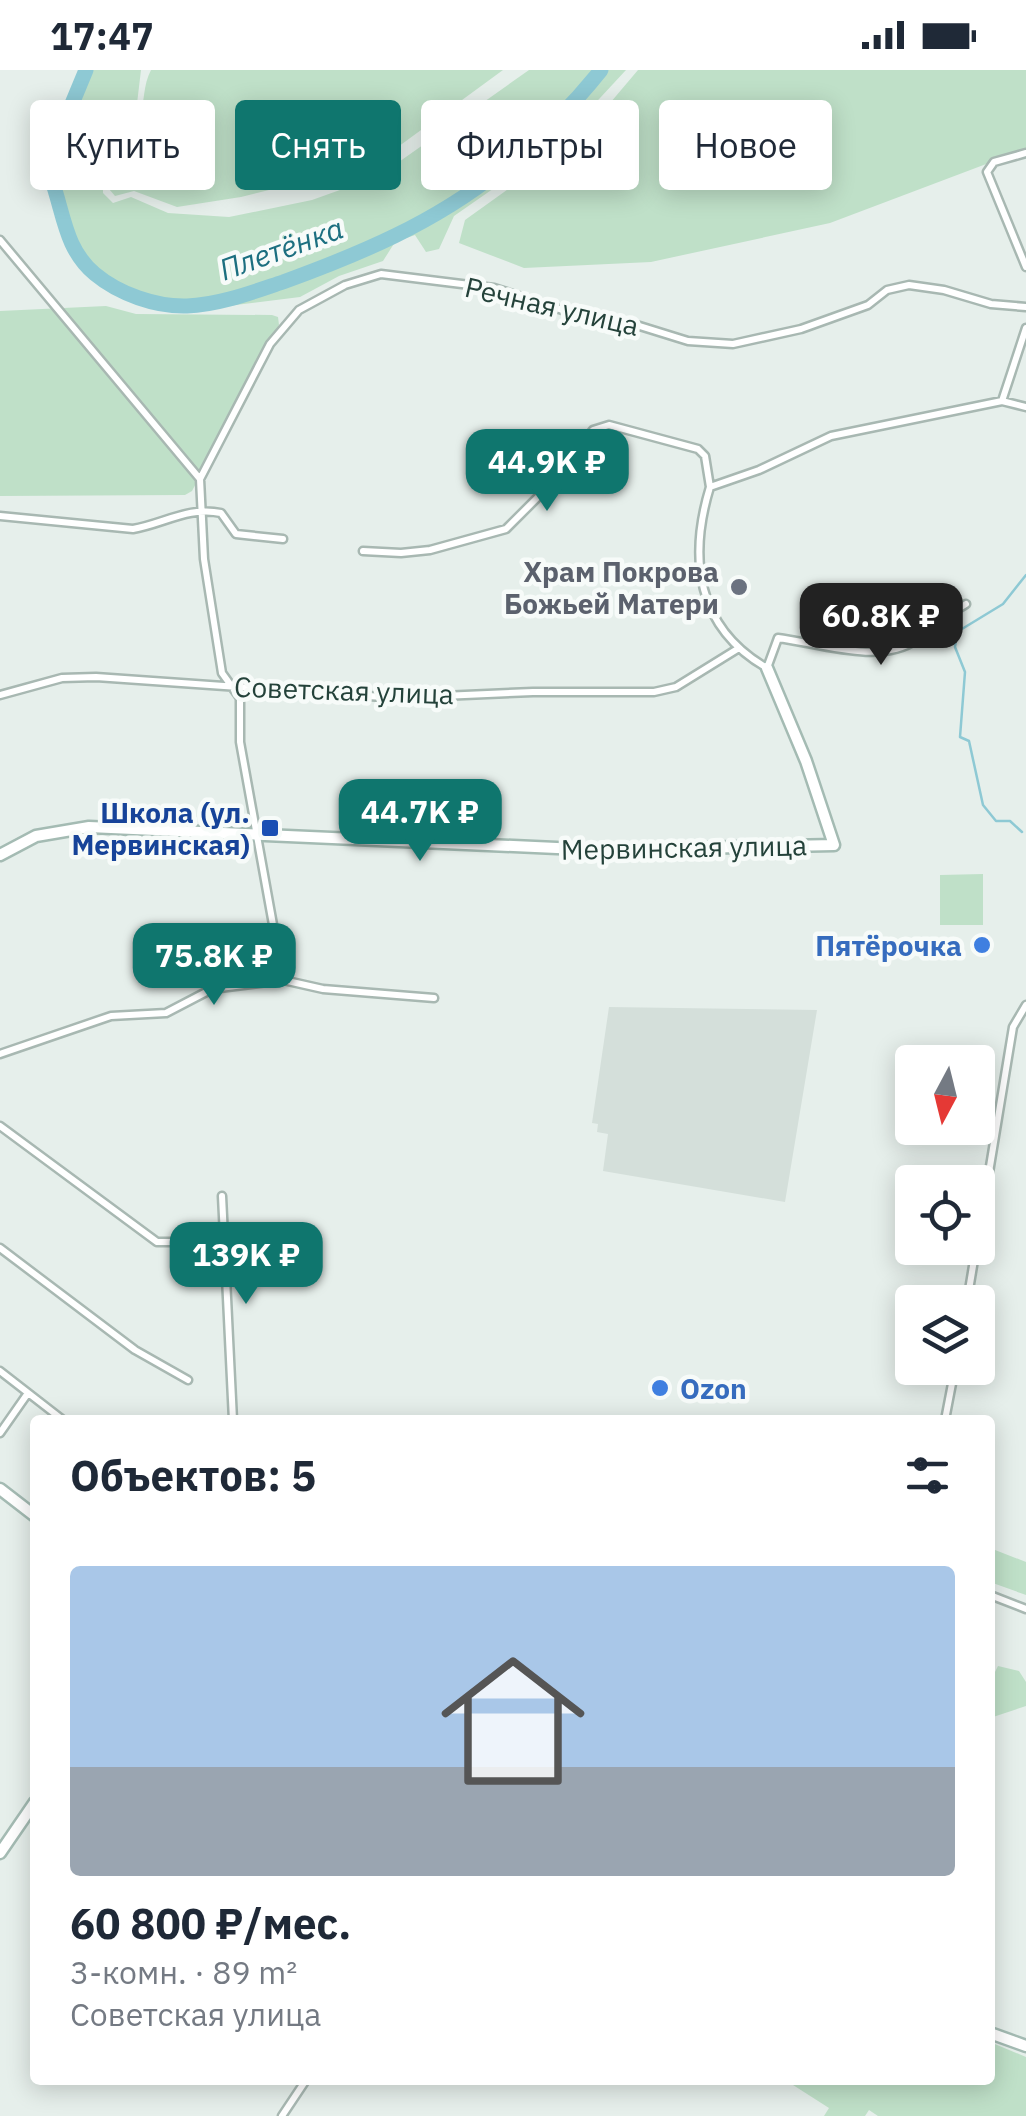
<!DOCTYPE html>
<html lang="ru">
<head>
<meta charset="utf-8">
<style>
  :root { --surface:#fff; --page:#f6f6f7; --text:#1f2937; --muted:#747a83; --line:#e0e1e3; --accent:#0f766e }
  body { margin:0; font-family:"IBM Plex Sans",sans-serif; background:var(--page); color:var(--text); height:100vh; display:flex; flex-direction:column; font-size:38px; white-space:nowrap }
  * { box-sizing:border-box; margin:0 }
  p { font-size:32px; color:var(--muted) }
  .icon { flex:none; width:55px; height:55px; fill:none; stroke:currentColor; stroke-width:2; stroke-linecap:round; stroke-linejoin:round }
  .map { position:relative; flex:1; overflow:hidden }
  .side { position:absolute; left:30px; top:1345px; width:965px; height:670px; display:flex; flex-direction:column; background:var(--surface); border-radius:10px; box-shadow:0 5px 25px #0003 }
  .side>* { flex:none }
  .banner { position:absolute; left:30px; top:30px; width:968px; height:90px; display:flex; gap:20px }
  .needle { width:65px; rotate:187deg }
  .buttons { position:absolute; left:895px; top:975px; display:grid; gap:20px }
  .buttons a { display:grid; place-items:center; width:100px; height:100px; border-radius:10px; background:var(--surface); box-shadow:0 5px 25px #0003; font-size:50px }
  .price { position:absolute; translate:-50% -85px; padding:0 22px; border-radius:20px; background:var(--accent); color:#fff; font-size:32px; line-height:65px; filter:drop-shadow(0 2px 5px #0008) }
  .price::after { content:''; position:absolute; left:50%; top:60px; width:30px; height:22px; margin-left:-15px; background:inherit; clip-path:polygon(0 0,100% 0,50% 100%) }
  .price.on { background:#222; color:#fff }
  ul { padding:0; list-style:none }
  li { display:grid; align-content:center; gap:20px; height:530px; padding:0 40px }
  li+li { border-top:2px solid var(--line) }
  li span { display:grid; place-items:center; height:310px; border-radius:10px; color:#555 }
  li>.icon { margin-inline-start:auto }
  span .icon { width:180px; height:180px; fill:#fffc; stroke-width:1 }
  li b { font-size:42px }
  h2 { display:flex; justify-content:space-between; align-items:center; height:120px; padding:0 40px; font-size:42px }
  .chip { padding:0 35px; border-radius:10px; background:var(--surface); box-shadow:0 5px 25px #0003; font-size:35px; line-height:90px }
  .chip.on { background:var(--accent); color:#fff }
  .status { display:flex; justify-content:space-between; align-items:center; height:70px; padding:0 50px; background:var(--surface); direction:ltr }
  .status svg { height:28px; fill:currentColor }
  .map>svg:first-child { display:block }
  .built { fill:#d4dfda }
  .green { fill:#bfe0c8 }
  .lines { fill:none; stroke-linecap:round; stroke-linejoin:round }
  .stream { stroke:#8ec9d4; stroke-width:2.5 }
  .river { stroke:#8ec9d4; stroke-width:15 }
  .street-casing { stroke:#a8b8b2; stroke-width:11 }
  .secondary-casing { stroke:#a4bbb3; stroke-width:15 }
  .street { stroke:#fff; stroke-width:6 }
  .secondary { stroke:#fff; stroke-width:10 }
  .worship-dot { fill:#6b7280; stroke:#f7fbf9; stroke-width:4 }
  .transit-dot { fill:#1a4fb4; stroke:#f7fbf9; stroke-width:4 }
  .shop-dot { fill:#3f7fe0; stroke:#f7fbf9; stroke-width:4 }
  .labels { text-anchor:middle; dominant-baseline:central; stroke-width:9; stroke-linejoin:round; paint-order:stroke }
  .street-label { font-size:28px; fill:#24423a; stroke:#f7fbf9 }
  .worship-label { font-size:28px; font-weight:bold; fill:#5b616d; stroke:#f7fbf9; text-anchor:end }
  .transit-label { font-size:28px; font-weight:bold; fill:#164399; stroke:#f7fbf9; text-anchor:end }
  .shop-label { font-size:28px; font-weight:bold; fill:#366cbe; stroke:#f7fbf9; text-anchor:end }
  .water-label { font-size:30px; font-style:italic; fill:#1c6f80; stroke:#f7fbf9 }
</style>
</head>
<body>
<div class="status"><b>17:47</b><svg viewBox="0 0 49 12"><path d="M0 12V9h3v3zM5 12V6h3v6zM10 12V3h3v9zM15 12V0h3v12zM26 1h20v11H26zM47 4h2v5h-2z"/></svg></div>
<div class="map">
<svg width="1026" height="2046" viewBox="0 0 1026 2046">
  <rect width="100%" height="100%" fill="#e6efeb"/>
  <path class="built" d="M609,937L817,940L785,1132L603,1101L608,1064L597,1062L598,1054L592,1053Z"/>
  <path class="green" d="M86,0H141L136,42L103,102V123L113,133L131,127L168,143L229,147L312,130L379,106L529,0H626L587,42L510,107L454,146L439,179L426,182L415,165L395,172L383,191L339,206L300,227L219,237L205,233L187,236L151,231L123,222L98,207L77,188L58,141L60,128L51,114L50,101L39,85L43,73L64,53Z
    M151,0H503L376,93L241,127L177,137L134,121L115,126L109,119C112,91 131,73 140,46C145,30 143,15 151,0Z
    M638,0H1026V79L830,153L651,192L524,198L459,173L465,150L528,105L605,39Z
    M106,236L136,244L272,245L278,247L279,255L192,421L185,425L0,426V241Z
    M983,804V855H940V805Z
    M990,1478L1026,1492V1525L990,1512Z
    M998,1596L1019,1601L1026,1612V1636L990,1648V1612Z
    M990,1972L1026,1987V2046H878L869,2040L865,2046H824L829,2038L793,2015L795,2010H990Z"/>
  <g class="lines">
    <path class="stream" d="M1022,762L1010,751H996L983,735L969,671L960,667L965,602L955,577L957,562L1003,534L1026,505"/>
    <path class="river" d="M86,0L64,53L43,73L39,85C65,122 57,173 95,204C119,224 156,237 187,236C219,235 253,222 283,212C360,184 434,153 499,101C538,70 570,39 601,0"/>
    <g class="street-casing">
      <path id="street" d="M1026,83L994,92L987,102L1026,197
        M0,170L200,409
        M1002,331L1026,258
        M0,446L133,459C163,454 189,436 221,443L236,464L283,469
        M363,481L401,483L430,480L506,459L555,410L593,360L609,355L698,379L705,386L710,417
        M966,534C953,542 937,549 926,559C925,560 916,570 916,570C880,595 818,573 778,568L767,598C697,558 688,489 710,417L759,400L831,366L1002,331L1026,337
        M0,625L62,608L96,607L397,628L533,622H654L676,617L739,578
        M283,910L240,672V628L222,603L204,489L200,409L270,274L299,240L345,215L381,204L494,218L581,246L630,253L688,271L733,274L801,259L868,235L887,220L909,215L944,220L991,234L1026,237
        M0,984L111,946L166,943L212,919L283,910L323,919L434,928
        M0,1056L157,1172H183
        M222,1126L233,1350
        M978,1169L1013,957L1026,935
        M0,1178L135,1280L188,1310
        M967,1232L976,1178
        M0,1301L63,1350
        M945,1350L955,1298
        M0,1363L28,1323
        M990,1525L1026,1539
        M282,2046L306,2010"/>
    </g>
    <g class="secondary-casing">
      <path id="secondary" d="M0,785L36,766L89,757L600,780L834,775L806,691L767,598
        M0,1419L35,1446
        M0,1783L35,1732
        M990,1963L1026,1976"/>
    </g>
    <use href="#street" class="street"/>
    <use href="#secondary" class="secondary"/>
  </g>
  <circle class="worship-dot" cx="739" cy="517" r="10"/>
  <rect class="transit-dot" x="260" y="748" width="20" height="20" rx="5"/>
  <g class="shop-dot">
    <circle cx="982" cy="875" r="10"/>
    <circle cx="660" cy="1318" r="10"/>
  </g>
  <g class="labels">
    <g class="street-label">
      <text transform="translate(552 236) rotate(13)">Речная улица</text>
      <text transform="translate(344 620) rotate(2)">Советская улица</text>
      <text transform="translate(684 777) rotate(-1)">Мервинская улица</text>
    </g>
    <g class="worship-label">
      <text x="719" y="501">Храм Покрова<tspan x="719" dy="32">Божьей Матери</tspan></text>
    </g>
    <g class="transit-label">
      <text x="250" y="742">Школа (ул.<tspan x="250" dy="32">Мервинская)</tspan></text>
    </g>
    <g class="shop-label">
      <text x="962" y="875">Пятёрочка</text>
      <text x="680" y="1318" text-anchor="start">Ozon</text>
    </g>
    <g class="water-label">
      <text transform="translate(281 178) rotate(-20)">Плетёнка</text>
    </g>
  </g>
</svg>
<div class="buttons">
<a><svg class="needle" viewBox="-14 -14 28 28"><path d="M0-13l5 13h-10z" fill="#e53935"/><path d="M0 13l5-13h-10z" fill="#747a83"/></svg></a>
<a><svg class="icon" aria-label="locate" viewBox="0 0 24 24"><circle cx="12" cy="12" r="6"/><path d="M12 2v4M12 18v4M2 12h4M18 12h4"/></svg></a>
<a><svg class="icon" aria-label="layers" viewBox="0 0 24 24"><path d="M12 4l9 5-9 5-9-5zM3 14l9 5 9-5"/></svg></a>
</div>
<b class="price" style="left:547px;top:444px">44.9K ₽</b>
<b class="price on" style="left:881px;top:598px">60.8K ₽</b>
<b class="price" style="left:420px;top:794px">44.7K ₽</b>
<b class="price" style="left:214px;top:938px">75.8K ₽</b>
<b class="price" style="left:246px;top:1237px">139K ₽</b>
<div class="banner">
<a class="chip">Купить</a>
<a class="chip on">Снять</a>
<a class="chip">Фильтры</a>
<a class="chip">Новое</a>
</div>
<section class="side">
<h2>Объектов: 5<svg class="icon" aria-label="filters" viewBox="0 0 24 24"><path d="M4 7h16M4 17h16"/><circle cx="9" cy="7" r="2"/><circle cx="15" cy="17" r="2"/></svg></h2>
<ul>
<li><span style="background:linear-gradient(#a9c7e8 65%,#9aa5b1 0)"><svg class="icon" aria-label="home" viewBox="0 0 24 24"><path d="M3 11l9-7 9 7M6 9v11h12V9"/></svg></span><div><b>60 800 ₽/мес.</b><p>3-комн. · 89 m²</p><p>Советская улица</p></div></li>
</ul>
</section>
</div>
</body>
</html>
